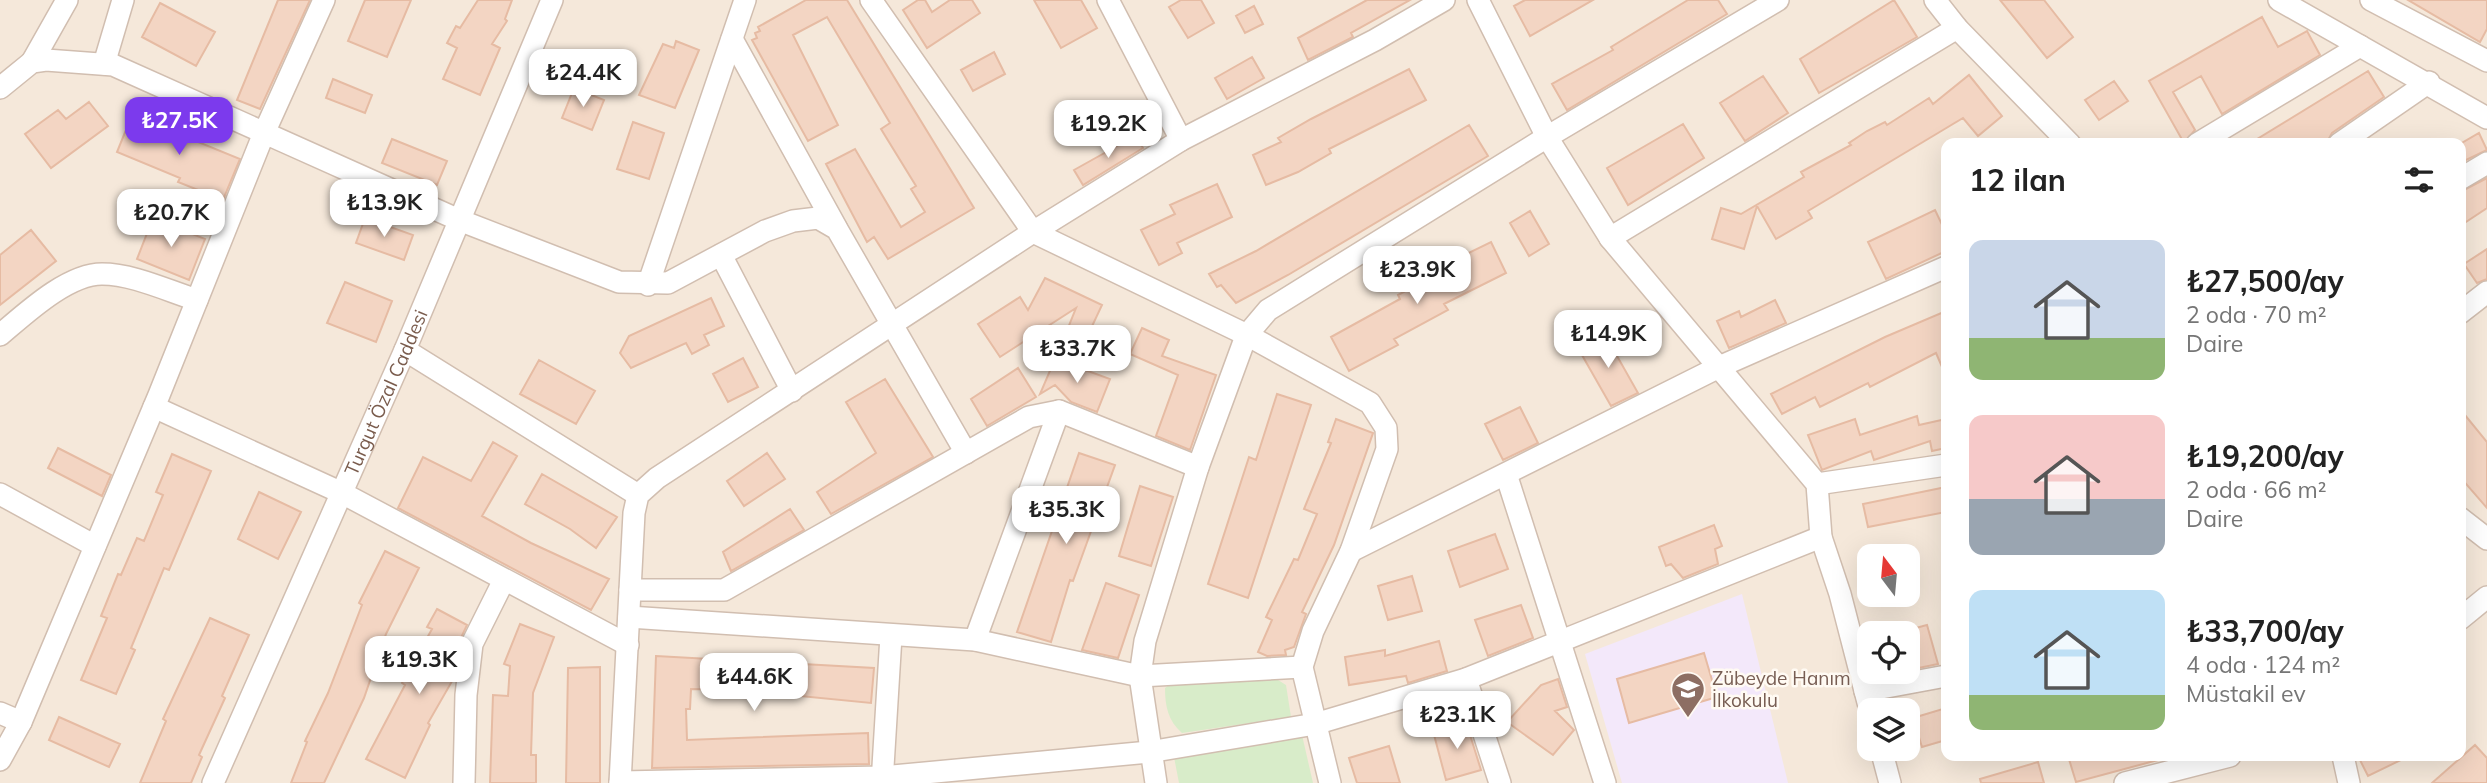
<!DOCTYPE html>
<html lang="tr">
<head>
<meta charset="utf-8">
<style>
  :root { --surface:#fff; --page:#f6f6f6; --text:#222; --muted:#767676; --accent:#7c3aed }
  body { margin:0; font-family:Mulish,sans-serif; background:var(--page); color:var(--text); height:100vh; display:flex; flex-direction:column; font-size:26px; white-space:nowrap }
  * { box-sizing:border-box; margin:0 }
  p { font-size:23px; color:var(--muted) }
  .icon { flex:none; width:38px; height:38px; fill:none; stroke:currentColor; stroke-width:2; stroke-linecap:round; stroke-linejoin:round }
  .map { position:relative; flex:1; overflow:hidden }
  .sheet { position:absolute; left:1941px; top:138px; width:525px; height:623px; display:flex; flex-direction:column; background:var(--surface); border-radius:14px; box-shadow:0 7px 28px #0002 }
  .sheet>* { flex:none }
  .needle { width:46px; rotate:344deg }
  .tools { position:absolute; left:1857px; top:544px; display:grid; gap:14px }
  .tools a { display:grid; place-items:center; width:63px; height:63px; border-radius:14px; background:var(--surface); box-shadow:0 7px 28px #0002; font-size:35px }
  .price { position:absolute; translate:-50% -60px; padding:0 16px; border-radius:14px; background:#fff; color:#222; font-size:23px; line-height:46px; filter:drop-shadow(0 2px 4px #0008) }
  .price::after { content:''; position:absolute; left:50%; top:42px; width:21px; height:16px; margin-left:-10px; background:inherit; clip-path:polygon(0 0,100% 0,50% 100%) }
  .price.on { background:var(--accent); color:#fff }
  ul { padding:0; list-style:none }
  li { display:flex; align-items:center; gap:21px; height:175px; padding:0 28px }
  li span { display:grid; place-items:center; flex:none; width:196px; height:140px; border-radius:14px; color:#555 }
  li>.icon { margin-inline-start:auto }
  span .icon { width:84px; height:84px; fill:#fffc; stroke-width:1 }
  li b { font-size:30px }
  h2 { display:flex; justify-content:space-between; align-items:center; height:84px; padding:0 28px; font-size:30px }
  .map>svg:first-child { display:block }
  .residential { fill:#f5e8da; fill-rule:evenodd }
  .education { fill:#f3e8fa }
  .green { fill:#d8ecc9 }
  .building { fill:#f3d5c3; stroke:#e6bba3; stroke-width:2 }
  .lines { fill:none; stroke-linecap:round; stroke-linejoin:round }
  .minor-casing { stroke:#d1beb0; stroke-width:24 }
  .minor { stroke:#fff; stroke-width:21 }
  .labels { text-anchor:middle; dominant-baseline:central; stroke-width:5; stroke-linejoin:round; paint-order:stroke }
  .street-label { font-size:19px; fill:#7a5c4d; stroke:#fffaf3 }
  .education-label { font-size:19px; fill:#785e54; stroke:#fffaf3; text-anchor:start }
</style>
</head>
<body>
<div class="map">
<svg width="2487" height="783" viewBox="0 0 2487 783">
  <rect width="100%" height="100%" fill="#fdf6ec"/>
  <path class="residential" d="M0,0H2487V783H0ZM1946,144H2460V756H1946ZM1869,556H1908V595H1869ZM1869,634H1908V672H1869ZM1869,710H1908V749H1869Z"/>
  <path class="education" d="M1742,594L1788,783H1622L1585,654Z"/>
  <path class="green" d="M1265,672L1286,685L1291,717L1182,733C1168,721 1165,706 1165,688L1177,679Z
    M1302,735L1313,783H1179L1174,757Z"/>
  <path class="building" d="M278,0H310L260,109L237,100Z
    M365,0H411L387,57L348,41Z
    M478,0H512L505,19L507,21L492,44L500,48L480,95L443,79L457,48L447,43L456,26L460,28Z
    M806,0H847L974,208L888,259L874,237L867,242L826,164L855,149L901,227L925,212L911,189L916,186L881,129L890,123L827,17L793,35L838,125L808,141L752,40L757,38L755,33L760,31L758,27Z
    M918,0H925L932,12L950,0H972L980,13L927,48L903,10Z
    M1034,0H1081L1097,28L1061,48Z
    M1181,0H1201L1214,23L1188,38L1169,7Z
    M1367,0H1410L1351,33L1353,37L1308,60L1298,38Z
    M1525,0H1593L1530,36L1514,6Z
    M1688,0H1718L1727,14L1567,110L1552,84L1613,50L1611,47Z
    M1894,0L1917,37L1819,93L1800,59Z
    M2000,0H2044L2073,37L2047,58Z
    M2408,0H2487V29L2480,42Z
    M160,3L215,32L196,66L142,37Z
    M1254,6L1263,24L1245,33L1236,16Z
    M2262,17L2278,47L2307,31L2320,55L2222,114L2201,76L2173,92L2195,130L2184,143L2149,81Z
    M676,41L699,50L675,108L639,95L663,44L674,48Z
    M994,52L1005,74L973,91L961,70Z
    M1252,57L1264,78L1227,99L1215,78Z
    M1409,69L1426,100L1329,149L1331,153L1298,172L1266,185L1253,155L1281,142L1278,138L1311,119Z
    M2368,71L2384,97L2332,133L2326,144H2249Z
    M1969,75L2002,116L1978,136L1963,118L1808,211L1812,218L1776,239L1757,206L1744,249L1712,239L1721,208L1741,214L1804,177L1801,172L1851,145L1849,143L1867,131L1885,122L1887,125L1929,98L1933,104Z
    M1763,76L1788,113L1745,141L1720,103Z
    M333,79L372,95L365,113L326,98Z
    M2114,81L2128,101L2099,120L2085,100Z
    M574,88L604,100L592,130L562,118Z
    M89,102L108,126L51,168L25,134L58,110L66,119Z
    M132,115L240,159L223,200L178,182L180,178L117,152Z
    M633,122L664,133L649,179L617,169Z
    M1683,124L1704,158L1628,205L1607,168Z
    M1469,125L1488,156L1288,275L1236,303L1221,285L1217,287L1209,274L1256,251Z
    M2479,133L2487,150L2462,162L2460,144Z
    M1135,136L1143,148L1083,185L1074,170Z
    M392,139L447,161L437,185L382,163Z
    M2487,178V208L2466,222L2460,214V192Z
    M1217,184L1232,217L1177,243L1182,253L1159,265L1141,230L1175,214L1170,205Z
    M1935,210L1946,233V251L1886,279L1868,242Z
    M1530,211L1549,244L1529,256L1510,223Z
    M153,218L205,239L189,280L137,259Z
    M365,218L413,235L404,260L356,243Z
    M31,230L56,261L0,305V255Z
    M1491,242L1506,273L1444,304L1448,310L1394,339L1398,345L1349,371L1331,337L1400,299L1398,295L1443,271L1440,267Z
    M2487,249V279L2477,283L2464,264Z
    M1045,278L1102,305L1087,337L1068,328L1076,308L1000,357L978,324L1020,297L1028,310Z
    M345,282L392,301L376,342L327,323Z
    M711,298L724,326L704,335L709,345L692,354L686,343L631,368L620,353L629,336Z
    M1775,300L1786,323L1729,348L1717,321L1739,311L1741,317Z
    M1946,311V376L1936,353L1870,387L1868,383L1820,407L1815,397L1782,414L1771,394L1885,337Z
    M1142,328L1169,340L1162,356L1216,375L1190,450L1156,436L1178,375L1130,354Z
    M1604,333L1638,393L1611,406L1578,348Z
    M743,358L758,387L728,402L713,374Z
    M1055,359L1110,379L1097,412L1071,402L1055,385L1040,394Z
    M539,360L595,391L576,424L520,394Z
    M1018,368L1036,397L987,426L971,399Z
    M885,379L933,457L831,514L817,492L876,453L846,402Z
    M1277,394L1311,405L1248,598L1208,584L1249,457L1256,460Z
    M1520,407L1538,443L1503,460L1485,424Z
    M2460,409L2487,442V508L2460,477Z
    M1917,416L1919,425L1946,419V448L1932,451L1930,441L1874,460L1871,451L1822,470L1808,435L1855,419L1860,435Z
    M1336,419L1373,433L1334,545L1302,612L1306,614L1294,647L1285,650L1286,655L1267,656L1258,652L1272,620L1266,617L1294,559L1298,560L1317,514L1304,509L1331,443L1328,442Z
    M493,442L517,456L482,516L531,543L609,579L591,610L398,508L423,457L471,481Z
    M58,448L111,475L102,496L48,468Z
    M767,453L785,479L744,506L727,481Z
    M1079,453L1115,465L1073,581L1070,580L1051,642L1017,632Z
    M172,454L211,471L169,570L164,568L131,648L135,650L116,694L81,680L107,618L101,616L118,574L121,575L137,538L144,541L163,495L156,492Z
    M542,474L617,517L596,548L570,529L525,504Z
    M1140,486L1173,497L1151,566L1119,556Z
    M1946,487V512L1868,527L1863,504Z
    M259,492L301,512L278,559L238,539Z
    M790,509L804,530L731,571L723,552Z
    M1714,525L1722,546L1715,549L1718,564L1683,578L1671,564L1666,566L1659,547Z
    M1495,534L1508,569L1460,587L1448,551Z
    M385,551L419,568L386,634L364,698L324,783H291L307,742L305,741L328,693L362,605L359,603Z
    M1412,576L1422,611L1388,620L1378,586Z
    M1106,583L1139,595L1118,658L1082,650Z
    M1521,605L1533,638L1488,656L1475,620Z
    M437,609L467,625L459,642L455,676L428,723L430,725L405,778L366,759L405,685L402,683L432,629L427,627Z
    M210,618L249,635L222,696L225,698L199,755L202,757L191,783H140L166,721L163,719Z
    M520,624L554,637L533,693L531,755H536V783H490L493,695L508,696L510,666L504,664Z
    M1927,625L1938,664L1909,670L1908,630Z
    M1439,641L1447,671L1408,683L1406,676L1349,685L1345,657L1385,650V656Z
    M1704,653L1717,697L1629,723L1617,679Z
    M656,656L874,668L871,703L740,690L691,689L690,709H686L687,740L868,733L869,764L652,768Z
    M600,667V783H566L568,668Z
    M1558,679L1567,707L1555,711L1574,730L1553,755L1507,722L1541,685Z
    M1946,708V740L1922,747L1913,718Z
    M59,717L120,744L109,767L49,740Z
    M1466,722L1481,770L1446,780L1433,731Z
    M2475,745L2487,758V783H2432Z
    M1389,746L1400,783H1357L1349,758Z
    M2068,756H2157L2158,760L2076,782Z
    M2358,756H2409L2368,776Z
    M2038,762L2044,783H1981L1980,779Z"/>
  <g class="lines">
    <g class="minor-casing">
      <g id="minor">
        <path d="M871,0L1033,232L1247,335L1370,403L1386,428L1387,449L1351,551L1313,631L1302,667L1330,783"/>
        <path d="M1108,0L1181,140"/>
        <path d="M1478,0L1547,137L1610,238L1817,484L1821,537L1840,594L1870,710"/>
        <path d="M1935,0L1957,28L2070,144"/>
        <path d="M2279,0L2487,118"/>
        <path d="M2371,0L2487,61"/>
        <path d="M732,39L836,227"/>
        <path d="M32,62L67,0"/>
        <path d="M104,64L123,0"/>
        <path d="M0,88L32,62L46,60L113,65L459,220L619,282L668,283L765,231L793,221L818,218L837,229L966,453"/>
        <path d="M2197,144L2360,46"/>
        <path d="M2339,144L2429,82"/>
        <path d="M2460,179L2487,163"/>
        <path d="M1610,238L1957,28"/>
        <path d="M721,255L792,391"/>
        <path d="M648,285L745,0"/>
        <path d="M2460,313L2487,292"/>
        <path d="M0,335C25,314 67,274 102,274C133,274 168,291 197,300"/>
        <path d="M405,350L638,495"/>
        <path d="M154,407L342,493L628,645"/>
        <path d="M1506,474L1605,783"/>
        <path d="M1817,484L1946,465"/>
        <path d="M0,494L95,546"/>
        <path d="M2460,518L2487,539"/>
        <path d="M1351,551L1719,367L1946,267"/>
        <path d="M630,590H724L1029,417L1059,411L1198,467"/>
        <path d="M629,617L975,640L1140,676L1302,667"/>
        <path d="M2460,619L2487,597"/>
        <path d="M975,640L1059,411"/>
        <path d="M1466,679L1500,783"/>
        <path d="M1865,691L1946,676"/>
        <path d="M0,713L21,722"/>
        <path d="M1881,749L1890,783"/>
        <path d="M2343,756L2349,783"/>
        <path d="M0,760L21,722L159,395L264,133L324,0"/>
        <path d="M620,782L882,777L1149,752L1315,724L1466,679L1821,537"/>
        <path id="s1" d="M213,783L405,350L552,0"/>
        <path d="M464,783L466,695L472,644L504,580"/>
        <path d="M620,783L634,513L638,495L657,478L1033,232L1181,140L1375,40L1444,0"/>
        <path d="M882,783L891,636"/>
        <path d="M1156,783L1140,676L1145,641L1198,467L1246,336L1268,310L1547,137L1778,0"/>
        <path d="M2125,783L2230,756"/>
      </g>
    </g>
    <use href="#minor" class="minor"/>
  </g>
  <defs>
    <g id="school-pin" transform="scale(1.75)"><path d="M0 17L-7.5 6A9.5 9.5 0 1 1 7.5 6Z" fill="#8d6e63" stroke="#fffaf3"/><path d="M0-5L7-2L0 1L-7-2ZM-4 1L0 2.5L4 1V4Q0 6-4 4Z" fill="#fff"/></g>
  </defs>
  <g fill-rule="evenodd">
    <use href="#school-pin" x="1688" y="689"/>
  </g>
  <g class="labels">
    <g class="street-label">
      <text stroke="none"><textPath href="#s1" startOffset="427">Turgut Özal Caddesi</textPath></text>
    </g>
    <g class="education-label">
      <text x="1712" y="678">Zübeyde Hanım<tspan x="1712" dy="22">İlkokulu</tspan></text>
    </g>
  </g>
</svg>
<div class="tools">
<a><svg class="needle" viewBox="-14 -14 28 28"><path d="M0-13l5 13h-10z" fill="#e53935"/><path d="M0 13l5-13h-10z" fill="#767676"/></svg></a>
<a><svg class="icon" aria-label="locate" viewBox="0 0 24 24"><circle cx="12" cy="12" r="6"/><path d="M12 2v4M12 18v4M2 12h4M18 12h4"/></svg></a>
<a><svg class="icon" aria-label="layers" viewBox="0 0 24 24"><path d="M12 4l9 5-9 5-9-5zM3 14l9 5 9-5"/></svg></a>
</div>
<b class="price" style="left:583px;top:109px">₺24.4K</b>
<b class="price on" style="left:179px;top:157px">₺27.5K</b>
<b class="price" style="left:1108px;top:160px">₺19.2K</b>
<b class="price" style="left:384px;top:239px">₺13.9K</b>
<b class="price" style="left:171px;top:249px">₺20.7K</b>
<b class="price" style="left:1417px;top:306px">₺23.9K</b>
<b class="price" style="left:1608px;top:370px">₺14.9K</b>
<b class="price" style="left:1077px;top:385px">₺33.7K</b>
<b class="price" style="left:1066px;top:546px">₺35.3K</b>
<b class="price" style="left:419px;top:696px">₺19.3K</b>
<b class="price" style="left:754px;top:713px">₺44.6K</b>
<b class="price" style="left:1457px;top:751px">₺23.1K</b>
<section class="sheet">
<h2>12 ilan<svg class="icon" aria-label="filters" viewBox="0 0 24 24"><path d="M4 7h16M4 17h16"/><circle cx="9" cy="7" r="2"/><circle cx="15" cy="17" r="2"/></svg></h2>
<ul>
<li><span style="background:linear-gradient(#c9d6e8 70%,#8fb573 0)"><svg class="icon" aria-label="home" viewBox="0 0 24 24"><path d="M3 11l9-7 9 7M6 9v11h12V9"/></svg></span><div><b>₺27,500/ay</b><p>2 oda · 70 m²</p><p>Daire</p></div></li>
<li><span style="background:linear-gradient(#f6c9c9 60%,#9aa5b1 0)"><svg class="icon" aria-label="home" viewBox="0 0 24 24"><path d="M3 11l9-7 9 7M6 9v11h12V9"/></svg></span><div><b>₺19,200/ay</b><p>2 oda · 66 m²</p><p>Daire</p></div></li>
<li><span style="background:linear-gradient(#bfe0f5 75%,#8fb573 0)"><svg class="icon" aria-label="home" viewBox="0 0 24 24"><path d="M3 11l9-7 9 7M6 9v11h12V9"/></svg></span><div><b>₺33,700/ay</b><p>4 oda · 124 m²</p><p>Müstakil ev</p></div></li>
</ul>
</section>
</div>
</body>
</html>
